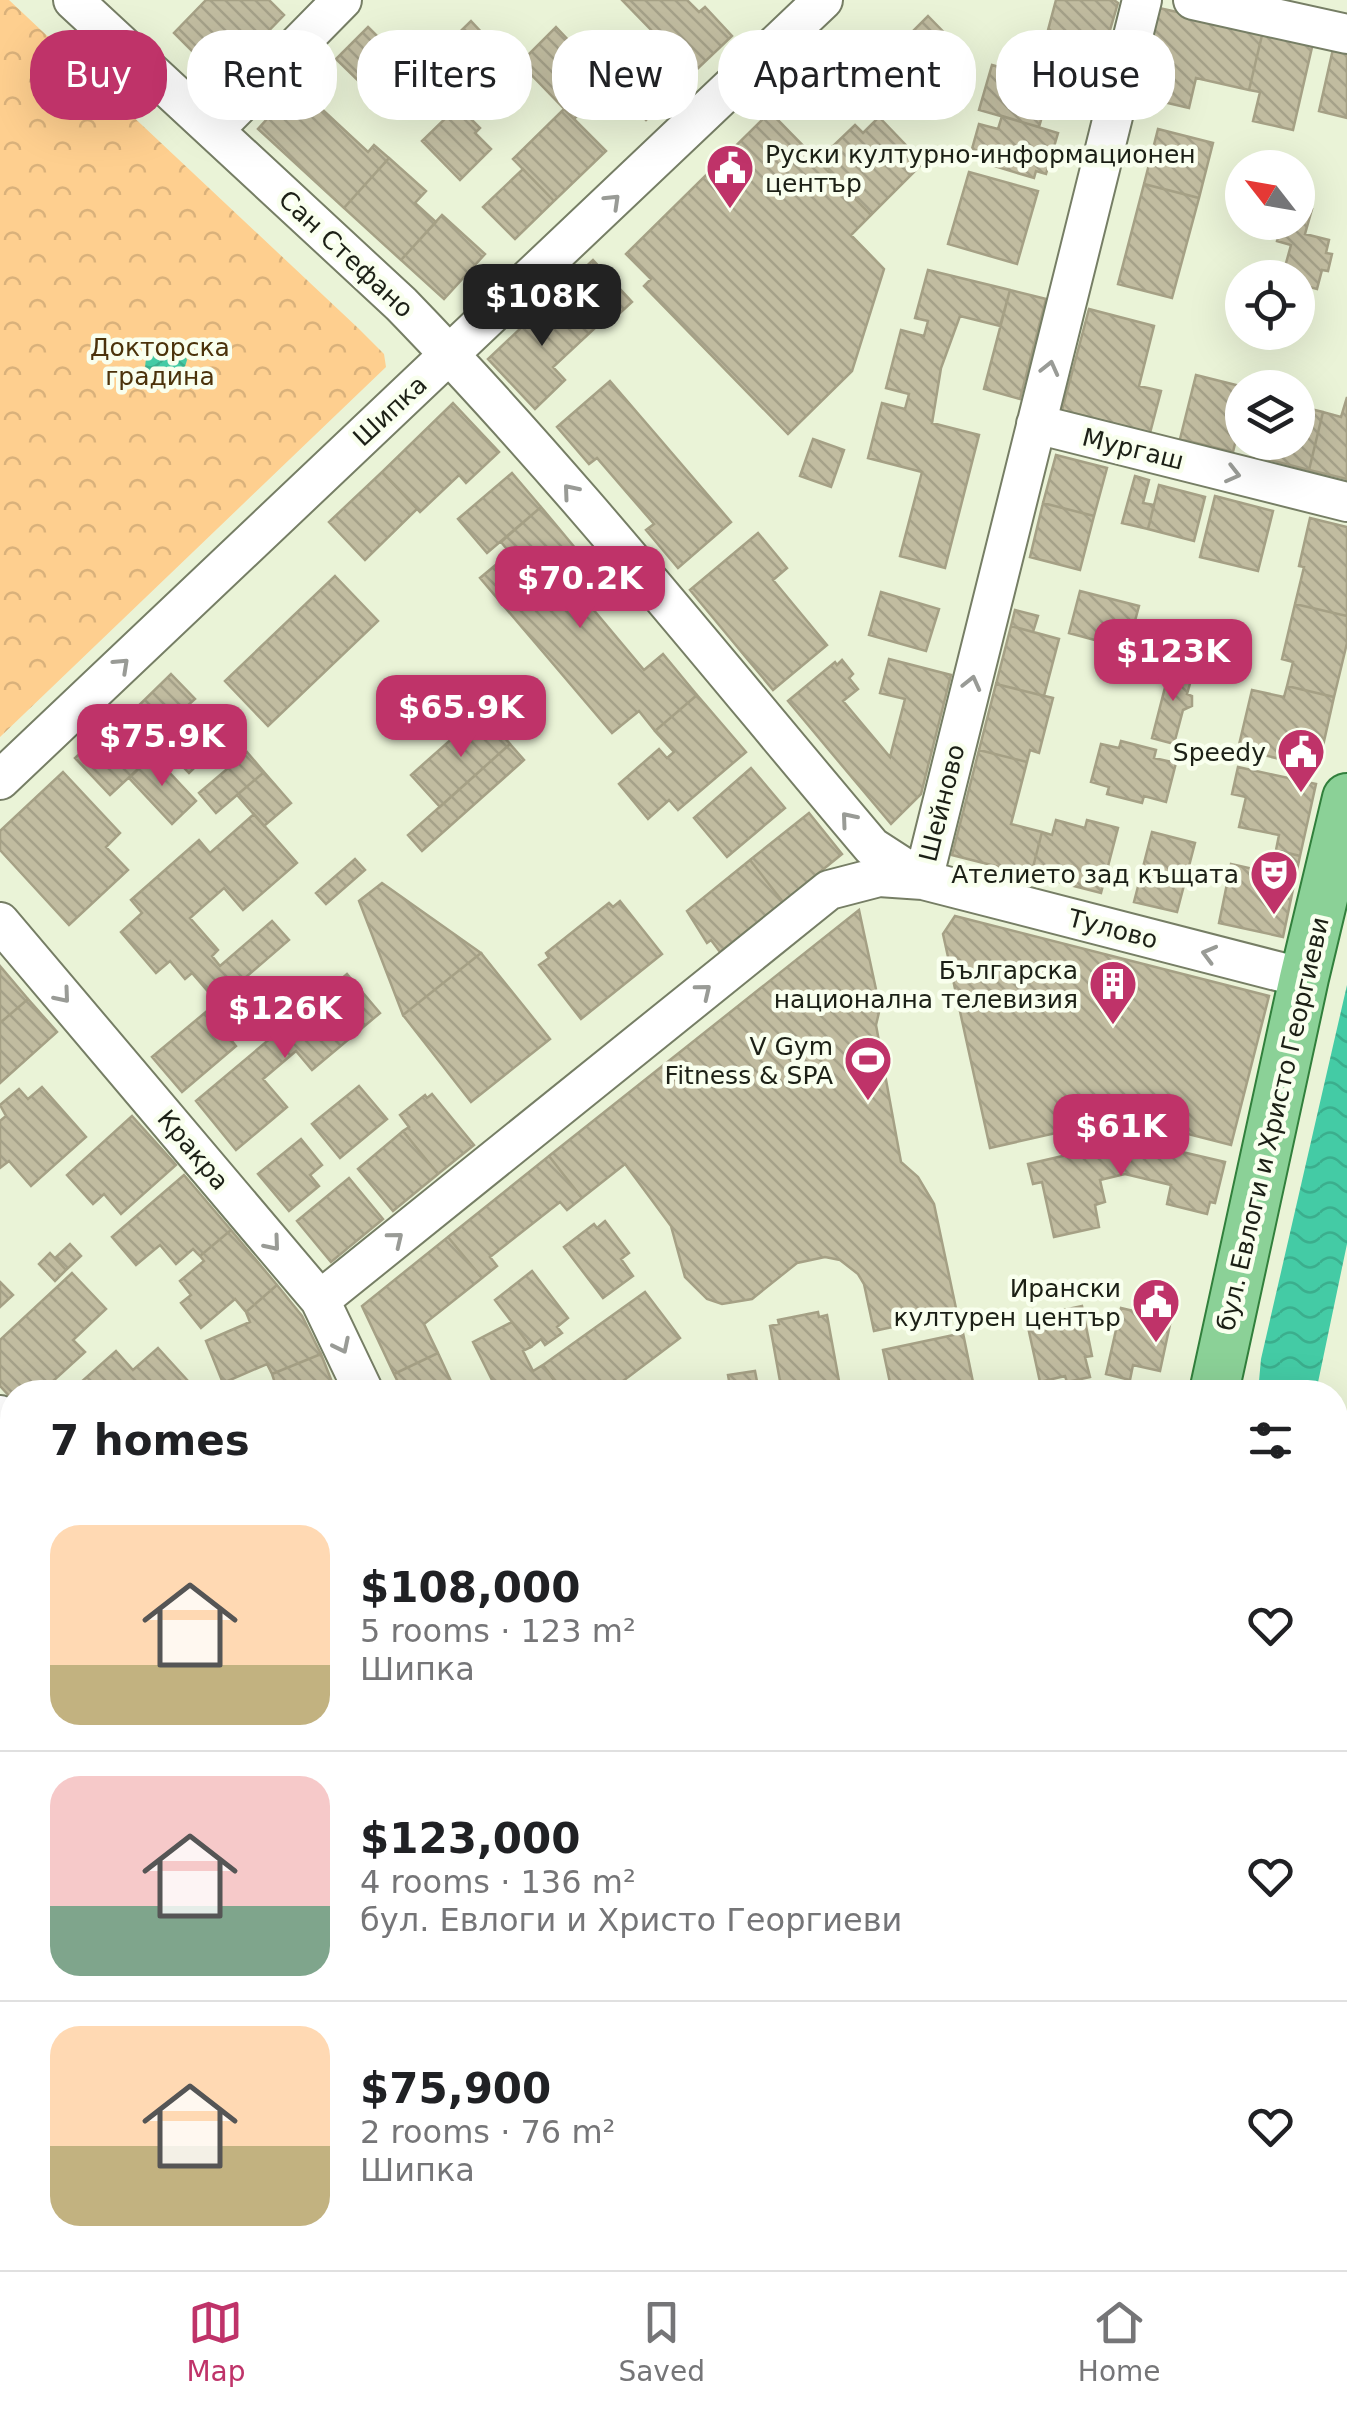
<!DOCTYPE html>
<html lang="en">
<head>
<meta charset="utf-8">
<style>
  :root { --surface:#fff; --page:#f2f2f2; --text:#202124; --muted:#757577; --line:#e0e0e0; --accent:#bf3369 }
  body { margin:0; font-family:"DejaVu Sans",sans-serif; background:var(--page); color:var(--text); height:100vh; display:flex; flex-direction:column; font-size:38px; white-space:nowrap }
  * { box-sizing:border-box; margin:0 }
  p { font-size:32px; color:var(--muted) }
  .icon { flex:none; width:55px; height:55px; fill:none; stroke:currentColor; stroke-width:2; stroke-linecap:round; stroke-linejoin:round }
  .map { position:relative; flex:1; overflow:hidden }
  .sheet { position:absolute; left:0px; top:1380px; width:1348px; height:890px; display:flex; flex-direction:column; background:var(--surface); border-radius:40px 40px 0 0; box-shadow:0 10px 40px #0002 }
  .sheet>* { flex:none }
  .guide { position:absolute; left:30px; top:30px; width:1288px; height:90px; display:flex; gap:20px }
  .needle { width:65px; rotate:301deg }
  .tools { position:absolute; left:1225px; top:150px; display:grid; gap:20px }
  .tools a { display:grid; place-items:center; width:90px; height:90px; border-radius:50%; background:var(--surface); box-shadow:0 10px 40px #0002; font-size:50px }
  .price { position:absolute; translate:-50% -85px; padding:0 22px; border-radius:20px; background:var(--accent); color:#fff; font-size:32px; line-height:65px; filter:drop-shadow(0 2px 5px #0008) }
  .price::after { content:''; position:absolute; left:50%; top:60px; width:30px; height:22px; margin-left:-15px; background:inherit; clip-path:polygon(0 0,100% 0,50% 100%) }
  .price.selected { background:#222; color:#fff }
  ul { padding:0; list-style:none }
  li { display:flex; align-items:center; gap:30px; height:250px; padding:0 50px }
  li+li { border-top:2px solid var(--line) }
  li span { display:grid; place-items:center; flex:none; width:280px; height:200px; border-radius:30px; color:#555 }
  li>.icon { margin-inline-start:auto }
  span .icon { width:120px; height:120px; fill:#fffc; stroke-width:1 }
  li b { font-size:42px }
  h2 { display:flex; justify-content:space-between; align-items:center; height:120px; padding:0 50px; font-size:42px }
  .pill { padding:0 35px; border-radius:40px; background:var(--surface); box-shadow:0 10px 40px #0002; font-size:35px; line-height:90px }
  .pill.selected { background:var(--accent); color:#fff }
  .dock { display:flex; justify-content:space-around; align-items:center; height:140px; border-top:2px solid var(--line); background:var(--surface); font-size:28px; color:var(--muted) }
  .dock a { display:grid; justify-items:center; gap:5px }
  .dock .selected { color:var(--accent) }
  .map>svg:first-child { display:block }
  .park { fill:url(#park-crowns) }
  .water { fill:url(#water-waves) }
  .building { fill:url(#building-back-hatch); stroke:#a5a085; stroke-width:2.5 }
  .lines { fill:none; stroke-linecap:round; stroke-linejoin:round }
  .minor-casing { stroke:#767e65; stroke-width:42 }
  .major-casing { stroke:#317f3c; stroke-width:52 }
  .minor { stroke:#fff; stroke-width:38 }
  .major { stroke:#8bd197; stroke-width:48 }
  .oneway { stroke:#999b96 }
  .labels { text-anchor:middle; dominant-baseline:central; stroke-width:9; stroke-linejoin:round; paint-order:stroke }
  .poi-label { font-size:25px; fill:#1c2016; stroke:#f9ffee; text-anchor:end }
  .street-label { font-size:25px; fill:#1c2016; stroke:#f9ffee }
  .park-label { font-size:25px; fill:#4b320b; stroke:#f9ffee }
</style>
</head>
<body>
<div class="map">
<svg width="1347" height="2270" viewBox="0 0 1347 2270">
  <defs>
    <pattern id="park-crowns" width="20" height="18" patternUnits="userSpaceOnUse" patternTransform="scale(2.5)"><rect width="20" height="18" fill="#fecf8f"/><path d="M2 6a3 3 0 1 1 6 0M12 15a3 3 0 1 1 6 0" fill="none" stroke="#d9b17b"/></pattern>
    <pattern id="water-waves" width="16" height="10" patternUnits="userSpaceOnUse" patternTransform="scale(2.5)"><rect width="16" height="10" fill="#44cba5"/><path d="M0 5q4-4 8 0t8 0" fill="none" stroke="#3bae8d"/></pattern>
    <pattern id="building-back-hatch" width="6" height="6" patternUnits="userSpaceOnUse" patternTransform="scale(2.5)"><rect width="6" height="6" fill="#c1bca0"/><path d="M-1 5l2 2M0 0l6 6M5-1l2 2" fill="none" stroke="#a5a189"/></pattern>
  </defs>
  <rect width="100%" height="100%" fill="#eaf3d7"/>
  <path class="park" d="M0,0H9L358,328L384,354L386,367L0,737Z
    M0,1443L12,1455V1509L0,1511Z
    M1347,1668V2270H1302L1300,2258H1335V1670Z
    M12,1867V2062L0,2048V1869Z
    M112,2258H1161L1163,2270H116Z"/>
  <path class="water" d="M157,343L185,355L187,360L184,370L157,390L147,386C144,371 143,351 157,343Z
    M1347,985V1244L1316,1392H1258L1261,1359Z
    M1335,1624L1347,1701V2029L1335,1963Z"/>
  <path class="building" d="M206,0H269L284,15L221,80L174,33Z
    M622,0H687L699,12L705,7L732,36L693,73Z
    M1056,0H1114L1118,3L1107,40L1092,36L1090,46L1047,34Z
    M1159,8L1263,31L1249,90L1196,78L1189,108L1138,96Z
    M928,16L967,56L931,92L892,52Z
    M471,21L483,34L476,40L487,52L472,66L478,71L462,86L434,57Z
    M368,27L381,40L387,34L415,62L378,100L336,59Z
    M556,27L610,84L574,119L520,63Z
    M1263,31L1313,43L1293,130L1253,121L1260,92L1249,90Z
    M630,34L681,86L646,120L595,68Z
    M1333,49L1347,53V118L1319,111Z
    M992,65L1052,82L1039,127L979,110Z
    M297,86L368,152L374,145L389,158L344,208L258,129Z
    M564,109L606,151L554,201L513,159Z
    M453,111L458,116L463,111L480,128L475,133L491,149L460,180L422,141Z
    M770,112L871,215L851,235L884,269L852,371L788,434L644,286L651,279L626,254Z
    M1002,116L1058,133L1046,174L1036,171L1034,178L994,166L997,156L972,149L979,124L998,129Z
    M879,117L923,163L871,215L826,169L841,154L833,146L855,125L863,133Z
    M1158,129L1213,143L1199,198L1144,184Z
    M389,158L426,191L415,203L436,222L401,260L344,208Z
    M523,169L554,201L515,239L483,207Z
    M969,172L1038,191L1017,264L948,244Z
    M1144,184L1199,198L1172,298L1118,284Z
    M1298,205L1312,209L1305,234L1329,240L1326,253L1332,254L1328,271L1322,270L1317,289L1298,284V278L1283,274L1291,245L1277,241L1281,222H1298Z
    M442,215L485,254L444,299L401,260Z
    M593,260L632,302L608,324L604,319L595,328L560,291Z
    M928,270L1010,290L1000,326L960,316L941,368L932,423L979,435L945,568L900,556L922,472L868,458L882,403L905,409L909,394L886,388L901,330L924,336L928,321L915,318Z
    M1010,290L1046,299L1020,399L984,389Z
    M560,291L595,328L553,367L565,380L535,409L488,359Z
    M1089,309L1154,326L1139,386L1161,391L1150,433L1062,410Z
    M1196,375L1248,388H1242V414L1233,452L1180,439Z
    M610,381L731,522L678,568L646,530L654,524L597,458L589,464L557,427Z
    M1347,397V479L1309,470L1323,412L1341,417Z
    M453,403L499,452L466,483L459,475L420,512L382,472Z
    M1298,406L1323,412L1309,470L1254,456L1257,442H1298Z
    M813,439L844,450L831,487L800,476Z
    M1056,455L1107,468L1094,516L1043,503Z
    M382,472L417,509L365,560L329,522Z
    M512,473L541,507L487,553L458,519Z
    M1135,476L1149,480L1143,503L1154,505L1148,529L1122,523Z
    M1159,485L1205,497L1194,541L1148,529Z
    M1215,496L1273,511L1258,571L1200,557Z
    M1043,503L1094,516L1080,570L1030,557Z
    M541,507L576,549L556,565L644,670L663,654L697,695L655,731L639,711L612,733L480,578L510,553L501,542Z
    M1310,518L1347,527V616L1295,604L1304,567L1299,566Z
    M758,533L787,568L773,580L827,645L773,690L690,590Z
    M335,576L378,621L268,726L225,681Z
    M1080,591L1139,606L1132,632L1121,629L1117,646L1069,633Z
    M881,592L939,609L926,651L869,635Z
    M1295,604L1347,616V643L1334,697L1287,686L1293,662L1282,659Z
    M1015,610L1038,616L1033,632L1011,626Z
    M1011,626L1059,639L1044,696L996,684Z
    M889,659L951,675L921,794L891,824L788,701L835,662L837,665L842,660L853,674L849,678L858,689L843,701L890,757L905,699L880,693Z
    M1171,664L1194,670L1187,694L1192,696V706L1183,710L1174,744L1152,738Z
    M171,674L195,699L187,706L221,742L189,773L131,713Z
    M996,684L1053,698L1039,753L1030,750L1027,762L979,750Z
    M1287,686L1334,697L1318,768L1238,749L1252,690L1284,697Z
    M697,695L746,752L678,810L669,800L648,819L619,784L659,749L667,758L674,752L655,731Z
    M482,712L510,744L440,807L411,775Z
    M118,718L153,755L110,795L75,758Z
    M1121,741L1156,750L1154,758L1176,763L1166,802L1144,796L1142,803L1107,794L1109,787L1091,782L1101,744L1119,748Z
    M510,744L524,760L422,851L408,835Z
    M979,750L1027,762L1011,824L1042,832L1031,875L952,855Z
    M247,752L264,772L216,813L199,793Z
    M153,755L196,801L172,824L129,778Z
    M1238,767L1316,784L1300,856L1276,850L1279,835L1239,827L1246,797L1232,794Z
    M751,768L785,808L727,857L694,818Z
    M63,772L120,833L106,847L128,870L69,925L0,850V831Z
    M264,772L291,803L264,826L237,795Z
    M809,813L842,854L783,902L750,860Z
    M254,814L297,863L243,910L224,888L190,918L218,950L212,956L220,966L272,921L289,940L217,1002L192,973L185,979L170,961L156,973L121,932L142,913L131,900L199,840L210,853Z
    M1056,820L1085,828L1087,820L1118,828L1101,893L1031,875L1042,832L1052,835Z
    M1152,832L1195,843L1177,912L1134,902Z
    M1276,850L1300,856L1283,937L1219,923L1231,864L1271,873Z
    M355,859L365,870L326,904L316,893Z
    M750,860L783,902L720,952L711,940L707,943L687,911Z
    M382,883L481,953L403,1015L359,901Z
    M620,901L662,954L581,1019L539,965L549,958L546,953L609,903L613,907Z
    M859,910L880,1008L876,1025L901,1162L918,1177L934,1204L957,1313L874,1331L864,1284L858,1274L840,1260L825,1257L797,1263L752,1299L722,1304L707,1299L685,1277L671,1226L625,1164L582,1198L549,1156Z
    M955,916L1269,996L1231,1145L1063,1102L1069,1130L990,1148L943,934Z
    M481,953L550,1039L471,1102L403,1015Z
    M0,966L28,999L0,1023Z
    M347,974L380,1013L312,1070L296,1051L263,1079L287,1107L236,1150L196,1101Z
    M28,999L57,1032L0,1083V1023Z
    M207,1011L236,1046L182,1092L152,1057Z
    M359,1086L387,1119L340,1158L312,1124Z
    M42,1087L86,1137L31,1186L9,1161L0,1168V1121L6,1116L0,1105L19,1089L28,1099Z
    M432,1094L474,1145L438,1174L403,1131L409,1127L400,1115L425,1095L427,1098Z
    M132,1116L176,1165L121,1214L104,1194L93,1204L67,1175Z
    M403,1131L438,1174L393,1211L358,1169Z
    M1118,1137L1225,1162L1215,1203L1210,1202L1207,1214L1167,1204L1171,1185L1125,1174L1100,1180L1105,1202L1095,1205L1099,1227L1054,1237L1042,1182L1033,1184L1028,1164L1067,1155L1066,1149Z
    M301,1139L322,1165L310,1175L319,1186L289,1211L258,1174Z
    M549,1156L582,1198L567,1210L560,1202L490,1257L497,1266L482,1278L448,1237Z
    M184,1175L231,1230L200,1256L193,1249L176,1264L160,1245L136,1265L112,1237Z
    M349,1178L383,1219L331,1262L297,1221Z
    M605,1221L629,1253L621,1259L633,1276L603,1298L564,1247L594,1224L597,1228Z
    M231,1230L277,1285L246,1312L235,1299L201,1328L181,1303L191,1295L180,1281L204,1261L200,1256Z
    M448,1237L482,1278L424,1324L438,1353L394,1374L362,1306Z
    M70,1244L81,1256L66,1270L55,1258Z
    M50,1253L66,1270L55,1281L39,1264Z
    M532,1271L568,1318L557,1327L562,1333L545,1345L541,1339L531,1347L495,1300Z
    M72,1273L106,1309L73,1340L85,1352L41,1392H12V1399L0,1386V1340Z
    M0,1282L13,1295L0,1307Z
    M277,1285L302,1316L321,1354L272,1374L267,1364L223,1383L206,1341L250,1322L246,1312Z
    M645,1292L680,1338L615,1387L612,1383L600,1392L596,1387L589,1392H564L543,1365Z
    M1082,1306L1092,1356L1085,1357L1090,1377L1067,1382L1065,1376L1040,1382L1026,1318Z
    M1121,1308L1171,1320L1160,1371L1133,1365L1130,1380L1106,1374Z
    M818,1312L819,1317L827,1315L841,1392H782L770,1326L779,1324L778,1320Z
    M512,1322L531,1347L523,1351L533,1371L543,1365L561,1390L556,1392H498L473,1342Z
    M963,1333L975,1392H892L883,1350Z
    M158,1348L198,1392H70L116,1351L133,1370Z
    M438,1353L456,1392H403L394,1374Z
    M321,1354L336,1392H262L276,1386L272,1374Z
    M755,1371L759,1392H731L728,1375Z
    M12,1509V1719L0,1722V1511Z
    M0,2232L11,2270H0Z"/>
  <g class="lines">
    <g class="minor-casing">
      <path id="minor" d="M73,0L401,304C568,476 717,664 872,847L923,880
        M1193,0L1347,34
        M214,130L342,0
        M1036,424L1347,502
        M0,780L823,0
        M923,880L1142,0
        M0,922L320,1300L364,1392
        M320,1300L829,890L879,877L923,880L1304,978
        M0,1415L12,1428
        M1335,1454L1347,1450
        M0,2173L12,2166"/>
    </g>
    <g class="major-casing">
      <path id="major" d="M1214,1392L1304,978L1347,798
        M1335,1568L1347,1565
        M0,1830L12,1828
        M0,2109L12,2128
        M62,2258L66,2270
        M1270,2258L1272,2270"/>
    </g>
    <use href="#minor" class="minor"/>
    <use href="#major" class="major"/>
  </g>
  <defs><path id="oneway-chevron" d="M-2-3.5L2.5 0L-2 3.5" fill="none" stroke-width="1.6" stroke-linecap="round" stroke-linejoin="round" transform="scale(2.5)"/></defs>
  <g class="oneway">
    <use href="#oneway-chevron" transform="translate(613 201) rotate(-44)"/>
    <use href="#oneway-chevron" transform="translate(1050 368) rotate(-76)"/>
    <use href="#oneway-chevron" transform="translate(1233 474) rotate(14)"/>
    <use href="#oneway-chevron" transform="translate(570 491) rotate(-130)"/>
    <use href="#oneway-chevron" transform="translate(122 665) rotate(-43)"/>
    <use href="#oneway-chevron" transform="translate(972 683) rotate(-76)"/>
    <use href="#oneway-chevron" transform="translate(848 819) rotate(-130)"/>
    <use href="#oneway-chevron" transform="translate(1209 954) rotate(-165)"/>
    <use href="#oneway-chevron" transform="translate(704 991) rotate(-39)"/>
    <use href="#oneway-chevron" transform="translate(63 996) rotate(50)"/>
    <use href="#oneway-chevron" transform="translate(396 1239) rotate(-39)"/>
    <use href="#oneway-chevron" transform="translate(273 1244) rotate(50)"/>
    <use href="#oneway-chevron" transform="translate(342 1346) rotate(64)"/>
  </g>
  <defs>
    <g id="civic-pin" transform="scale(2.5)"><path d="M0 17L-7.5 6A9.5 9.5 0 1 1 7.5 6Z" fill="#bf3369" stroke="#f9ffee"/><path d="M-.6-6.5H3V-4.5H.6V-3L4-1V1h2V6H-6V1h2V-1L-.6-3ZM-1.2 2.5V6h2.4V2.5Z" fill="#fff"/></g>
    <g id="theatre-pin" transform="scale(2.5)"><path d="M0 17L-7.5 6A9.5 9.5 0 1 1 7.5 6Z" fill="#bf3369" stroke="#f9ffee"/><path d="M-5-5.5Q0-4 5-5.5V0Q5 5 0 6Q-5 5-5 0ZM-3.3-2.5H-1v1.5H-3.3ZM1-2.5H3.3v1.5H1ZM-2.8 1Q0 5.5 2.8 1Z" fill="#fff"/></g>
    <g id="building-pin" transform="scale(2.5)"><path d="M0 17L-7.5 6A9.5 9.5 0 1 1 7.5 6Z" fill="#bf3369" stroke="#f9ffee"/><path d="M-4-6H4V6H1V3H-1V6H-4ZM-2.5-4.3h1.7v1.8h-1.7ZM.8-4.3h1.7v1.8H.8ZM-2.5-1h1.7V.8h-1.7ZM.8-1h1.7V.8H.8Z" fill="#fff"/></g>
    <g id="stadium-pin" transform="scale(2.5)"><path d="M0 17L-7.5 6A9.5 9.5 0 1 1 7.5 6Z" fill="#bf3369" stroke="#f9ffee"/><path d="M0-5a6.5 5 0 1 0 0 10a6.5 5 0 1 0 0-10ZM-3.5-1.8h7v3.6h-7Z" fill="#fff"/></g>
  </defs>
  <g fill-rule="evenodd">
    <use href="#civic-pin" x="730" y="168"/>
    <use href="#civic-pin" x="1301" y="752"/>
    <use href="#theatre-pin" x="1274" y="874"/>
    <use href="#building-pin" x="1113" y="984"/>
    <use href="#stadium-pin" x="868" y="1060"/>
    <use href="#civic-pin" x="1156" y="1302"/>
  </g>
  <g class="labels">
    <g class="poi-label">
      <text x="765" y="154" text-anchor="start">Руски културно-информационен<tspan x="765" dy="29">център</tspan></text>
      <text x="1266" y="752">Speedy</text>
      <text x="1239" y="874">Ателието зад къщата</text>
      <text x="1078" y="970">Българска<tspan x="1078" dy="29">национална телевизия</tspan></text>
      <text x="833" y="1046">V Gym<tspan x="833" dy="29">Fitness &amp; SPA</tspan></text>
      <text x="1121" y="1288">Ирански<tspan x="1121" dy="29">културен център</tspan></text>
    </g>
    <g class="street-label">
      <text transform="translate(346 254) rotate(43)">Сан Стефано</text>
      <text transform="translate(390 411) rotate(-43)">Шипка</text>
      <text transform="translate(1133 449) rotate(14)">Мургаш</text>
      <text transform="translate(942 803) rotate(-76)">Шейново</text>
      <text transform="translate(1113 929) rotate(15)">Тулово</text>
      <text transform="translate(1273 1124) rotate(-77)">бул. Евлоги и Христо Георгиеви</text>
      <text transform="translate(193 1150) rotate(50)">Кракра</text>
    </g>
    <g class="park-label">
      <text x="160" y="347">Докторска<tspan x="160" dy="29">градина</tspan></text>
    </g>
  </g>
</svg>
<div class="tools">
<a><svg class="needle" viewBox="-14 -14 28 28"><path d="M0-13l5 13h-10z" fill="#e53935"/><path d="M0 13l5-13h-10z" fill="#757577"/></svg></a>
<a><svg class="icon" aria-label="locate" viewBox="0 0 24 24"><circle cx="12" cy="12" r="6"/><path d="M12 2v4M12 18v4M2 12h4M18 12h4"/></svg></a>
<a><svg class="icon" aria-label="layers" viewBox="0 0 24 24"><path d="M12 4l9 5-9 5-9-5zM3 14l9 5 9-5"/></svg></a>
</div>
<b class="price selected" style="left:542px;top:349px">$108K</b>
<b class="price" style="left:580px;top:631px">$70.2K</b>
<b class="price" style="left:1173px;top:704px">$123K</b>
<b class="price" style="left:461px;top:760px">$65.9K</b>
<b class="price" style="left:162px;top:789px">$75.9K</b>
<b class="price" style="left:285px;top:1061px">$126K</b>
<b class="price" style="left:1121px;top:1179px">$61K</b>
<div class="guide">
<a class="pill selected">Buy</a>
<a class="pill">Rent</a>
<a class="pill">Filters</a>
<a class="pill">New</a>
<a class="pill">Apartment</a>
<a class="pill">House</a>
</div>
<section class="sheet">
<h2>7 homes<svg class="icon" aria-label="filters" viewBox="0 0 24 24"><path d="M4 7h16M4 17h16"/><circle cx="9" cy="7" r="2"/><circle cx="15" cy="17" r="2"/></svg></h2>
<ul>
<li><span style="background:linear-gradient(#ffd9b3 70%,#c2b280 0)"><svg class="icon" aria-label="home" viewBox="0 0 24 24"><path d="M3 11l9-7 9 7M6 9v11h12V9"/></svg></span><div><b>$108,000</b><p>5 rooms · 123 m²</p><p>Шипка</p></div><svg class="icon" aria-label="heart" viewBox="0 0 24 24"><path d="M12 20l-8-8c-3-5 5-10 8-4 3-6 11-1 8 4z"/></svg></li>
<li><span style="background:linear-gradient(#f6c9c9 65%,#7fa58c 0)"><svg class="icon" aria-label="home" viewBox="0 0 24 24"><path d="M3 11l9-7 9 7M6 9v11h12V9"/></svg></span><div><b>$123,000</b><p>4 rooms · 136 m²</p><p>бул. Евлоги и Христо Георгиеви</p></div><svg class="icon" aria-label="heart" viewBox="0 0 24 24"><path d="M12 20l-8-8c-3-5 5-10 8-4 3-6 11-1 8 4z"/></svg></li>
<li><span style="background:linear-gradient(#ffd9b3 60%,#c2b280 0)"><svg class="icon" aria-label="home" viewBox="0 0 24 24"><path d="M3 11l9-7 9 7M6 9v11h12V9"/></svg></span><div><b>$75,900</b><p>2 rooms · 76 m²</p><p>Шипка</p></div><svg class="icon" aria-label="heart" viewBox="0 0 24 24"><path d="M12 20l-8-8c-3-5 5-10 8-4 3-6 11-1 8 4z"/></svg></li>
</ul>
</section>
</div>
<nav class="dock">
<a class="selected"><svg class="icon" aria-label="map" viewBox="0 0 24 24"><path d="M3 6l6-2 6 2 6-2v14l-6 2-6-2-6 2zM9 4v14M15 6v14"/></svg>Map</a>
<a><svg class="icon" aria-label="saved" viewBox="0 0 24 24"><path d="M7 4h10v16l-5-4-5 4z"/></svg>Saved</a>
<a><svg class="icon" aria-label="home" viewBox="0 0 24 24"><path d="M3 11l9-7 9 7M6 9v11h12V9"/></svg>Home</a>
</nav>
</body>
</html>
